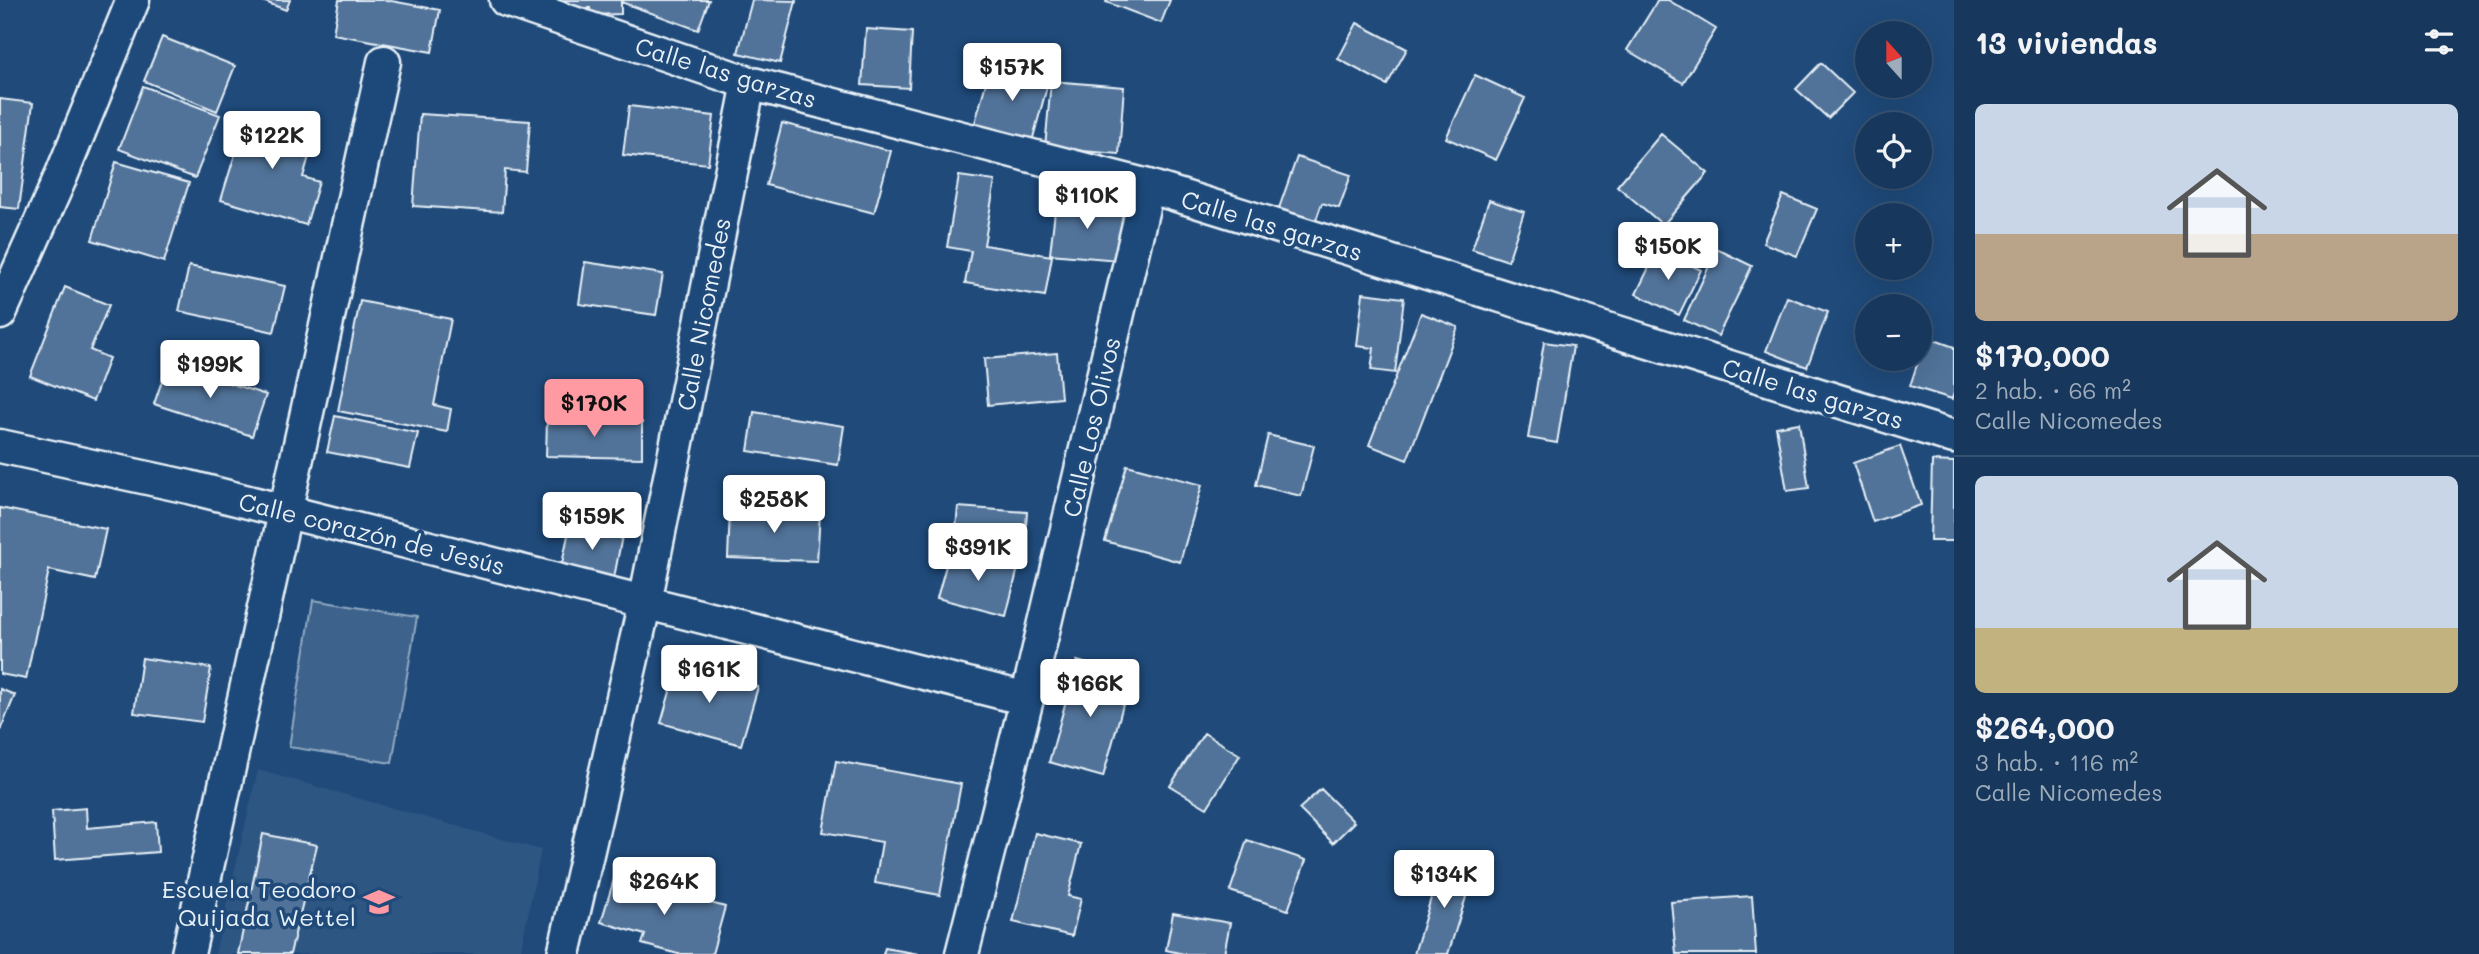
<!DOCTYPE html>
<html lang="es">
<head>
<meta charset="utf-8">
<style>
  :root { --surface:#17385c; --page:#203f62; --text:#f1f3f6; --muted:#9eacbb; --line:#365272; --accent:#ff9aa2 }
  body { margin:0; font-family:Mali,sans-serif; background:var(--page); color:var(--text); height:100vh; display:flex; flex-direction:column; font-size:26px; white-space:nowrap }
  * { box-sizing:border-box; margin:0 }
  p { font-size:23px; color:var(--muted) }
  .icon { flex:none; width:38px; height:38px; fill:none; stroke:currentColor; stroke-width:2; stroke-linecap:round; stroke-linejoin:round }
  .map { position:relative; flex:1; overflow:hidden }
  .drawer { display:flex; flex-direction:column; background:var(--surface); width:525px }
  .drawer>* { flex:none }
  .needle { width:46px; rotate:339deg }
  .fabs { position:absolute; left:1855px; top:21px; display:grid; gap:14px }
  .fabs a { display:grid; place-items:center; width:77px; height:77px; border-radius:50%; background:var(--surface); box-shadow:0 7px 28px #0002,0 0 0 2px var(--line); font-size:35px }
  .price { position:absolute; translate:-50% -60px; padding:0 16px; border-radius:7px; background:#fff; color:#222; font-size:23px; line-height:46px; filter:drop-shadow(0 2px 4px #0008) }
  .price::after { content:''; position:absolute; left:50%; top:42px; width:21px; height:16px; margin-left:-10px; background:inherit; clip-path:polygon(0 0,100% 0,50% 100%) }
  .price.active { background:var(--accent); color:#111 }
  ul { padding:0; list-style:none }
  li { display:grid; align-content:center; gap:14px; height:371px; padding:0 21px }
  li+li { border-top:2px solid var(--line) }
  li span { display:grid; place-items:center; height:217px; border-radius:10px; color:#555 }
  li>.icon { margin-inline-start:auto }
  span .icon { width:126px; height:126px; fill:#fffc; stroke-width:1 }
  li b { font-size:30px }
  h2 { display:flex; justify-content:space-between; align-items:center; height:84px; padding:0 21px; font-size:30px }
  main { display:flex; flex:1; min-height:0 }
  .map>svg:first-child { display:block }
  .built { fill:#2e5683 }
  .green { fill:#3c628c; stroke:#92aac2; stroke-width:2 }
  .building { fill:#517399; stroke:#e8f1f8; stroke-width:2 }
  .lines { fill:none; stroke-linecap:round; stroke-linejoin:round }
  .street-casing { stroke:#e8f1f8; stroke-width:37 }
  .street { stroke:#1f4a7a; stroke-width:32 }
  .labels { text-anchor:middle; dominant-baseline:central; stroke-width:7; stroke-linejoin:round; paint-order:stroke }
  .street-label { font-size:24px; fill:#e8f1f8; stroke:#1f4a7a }
  .poi-label { font-size:24px; fill:#e8f1f8; stroke:#1f4a7a; text-anchor:end }
</style>
</head>
<body>
<main>
<div class="map">
<svg width="1954" height="954" viewBox="0 0 1954 954">
  <rect width="100%" height="100%" fill="#1f4a7a"/>
  <filter id="ink" filterUnits="userSpaceOnUse"><feTurbulence type="fractalNoise" baseFrequency=".0143" numOctaves="2"/><feDisplacementMap in="SourceGraphic" scale="14" xChannelSelector="R" yChannelSelector="G"/><feConvolveMatrix kernelMatrix="1 2 1 2 8 2 1 2 1" color-interpolation-filters="sRGB"/></filter>
  <g filter="url(#ink)">
    <path class="built" d="M258,770L541,850L520,954H215Z"/>
    <path class="green" d="M313,600L417,617L392,763L289,747Z"/>
    <path class="building" d="M260,0H290L286,10Z
      M339,0H386L440,10L432,52L333,34Z
      M551,0H621V14L590,15V8L552,9Z
      M622,0H709L698,30L621,2Z
      M752,0L796,1L780,63L738,53Z
      M1107,0H1170L1161,23L1106,2Z
      M1658,0H1668L1716,29L1683,83L1627,50Z
      M1357,23L1407,49L1387,85L1338,59Z
      M866,29L912,32L909,88L862,85Z
      M162,37L235,66L217,111L144,81Z
      M992,61L1050,76L1031,145L973,130Z
      M1821,63L1853,93L1828,118L1796,89Z
      M1475,75L1525,98L1496,160L1446,138Z
      M1051,81L1124,87L1119,154L1045,148Z
      M143,86L220,115L195,178L119,149Z
      M0,99L33,103L19,209L0,207Z
      M629,106L714,116L708,164L623,155Z
      M420,114L530,121L526,172L505,170L502,212L413,206Z
      M247,115L315,136L303,177L319,182L306,225L221,200Z
      M782,123L891,151L874,213L766,185Z
      M1661,134L1708,173L1663,225L1617,186Z
      M1297,157L1351,175L1339,208L1322,203L1315,223L1278,211Z
      M116,162L189,183L164,262L92,240Z
      M959,176L995,181L984,245L1052,256L1045,296L965,283L971,251L947,247Z
      M1783,195L1817,209L1797,256L1763,243Z
      M1489,200L1524,212L1508,261L1472,249Z
      M1056,202L1123,208L1118,260L1050,254Z
      M1658,249L1701,270L1679,315L1636,294Z
      M1717,249L1752,266L1718,336L1684,320Z
      M585,262L663,274L656,315L579,304Z
      M189,266L285,286L274,332L179,311Z
      M65,287L109,305L90,350L109,358L93,401L30,376Z
      M1363,293L1404,298L1395,373L1371,370L1374,348L1357,346Z
      M1787,297L1828,312L1807,367L1766,351Z
      M360,301L451,319L434,405L451,409L447,432L338,411Z
      M1421,313L1458,327L1407,460L1369,445Z
      M1926,337L1954,347V393L1952,399L1910,386Z
      M1544,342L1573,346L1557,443L1528,438Z
      M1057,353L1061,398L988,405L984,359Z
      M168,363L266,395L252,436L154,404Z
      M754,412L844,426L838,465L748,451Z
      M335,416L418,433L410,468L327,452Z
      M547,420L642,422V458L546,456Z
      M1799,423L1809,488L1787,491L1776,427Z
      M1268,435L1314,446L1301,496L1256,485Z
      M1900,446L1921,505L1873,522L1853,463Z
      M1932,461L1954,462V541H1930Z
      M1127,465L1202,485L1180,562L1105,541Z
      M958,507L1027,512L1024,553L954,548Z
      M0,508L106,529L95,580L49,570L26,679L0,674Z
      M730,509L820,513L817,561L728,558Z
      M570,526L622,536L614,578L561,568Z
      M950,551L1018,568L1006,616L937,598Z
      M142,658L211,668L202,722L134,713Z
      M1077,661L1131,676L1103,777L1049,762Z
      M678,664L758,687L741,745L661,723Z
      M0,689L15,695L0,731Z
      M1204,733L1240,755L1207,808L1170,786Z
      M836,761L961,784L940,895L875,883L882,842L823,832Z
      M1321,789L1354,822L1333,843L1299,809Z
      M86,808L87,828L156,822L158,852L55,860L52,811Z
      M1035,833L1081,844L1068,896L1081,899L1072,936L1013,922Z
      M263,834L317,845L290,954H238Z
      M1247,840L1306,860L1288,910L1230,891Z
      M1442,862L1474,872L1448,954H1414Z
      M615,876L725,907L712,954H678L642,944L645,935L601,922Z
      M1752,896L1756,954H1676L1671,902Z
      M1173,913L1230,923L1224,954H1184L1166,950Z
      M885,948L919,954H883Z"/>
    <g class="lines">
      <g class="street-casing">
        <path id="street" d="M506,0L749,83L1148,186L1954,437
          M0,313L62,174L133,0
          M0,446L189,487L1027,699
          M188,954L384,62
          M564,954L645,602L749,83
          M962,954L1027,699L1148,186"/>
      </g>
      <use href="#street" class="street"/>
    </g>
  </g>
  <defs>
    <g id="school-bare" transform="scale(2.415)"><path d="M0-5L7-2L0 1L-7-2ZM-4 1L0 2.5L4 1V4Q0 6-4 4Z" fill="#ff9aa2" stroke="#1f4a7a" stroke-width="2.5" paint-order="stroke"/></g>
  </defs>
  <g fill-rule="evenodd">
    <use href="#school-bare" x="379" y="902"/>
  </g>
  <g class="labels">
    <g class="street-label">
      <text transform="translate(726 72) rotate(17)">Calle las garzas</text>
      <text transform="translate(1272 225) rotate(17)">Calle las garzas</text>
      <text transform="translate(703 314) rotate(-79)">Calle Nicomedes</text>
      <text transform="translate(1813 393) rotate(17)">Calle las garzas</text>
      <text transform="translate(1091 427) rotate(-77)">Calle Los Olivos</text>
      <text transform="translate(372 533) rotate(14)">Calle corazón de Jesús</text>
    </g>
    <g class="poi-label">
      <text x="356" y="888">Escuela Teodoro<tspan x="356" dy="28">Quijada Wettel</tspan></text>
    </g>
  </g>
</svg>
<div class="fabs">
<a><svg class="needle" viewBox="-14 -14 28 28"><path d="M0-13l5 13h-10z" fill="#e53935"/><path d="M0 13l5-13h-10z" fill="#9eacbb"/></svg></a>
<a><svg class="icon" aria-label="locate" viewBox="0 0 24 24"><circle cx="12" cy="12" r="6"/><path d="M12 2v4M12 18v4M2 12h4M18 12h4"/></svg></a>
<a>+</a>
<a>−</a>
</div>
<b class="price" style="left:1012px;top:103px">$157K</b>
<b class="price" style="left:272px;top:171px">$122K</b>
<b class="price" style="left:1087px;top:231px">$110K</b>
<b class="price" style="left:1668px;top:282px">$150K</b>
<b class="price" style="left:210px;top:400px">$199K</b>
<b class="price active" style="left:594px;top:439px">$170K</b>
<b class="price" style="left:774px;top:535px">$258K</b>
<b class="price" style="left:592px;top:552px">$159K</b>
<b class="price" style="left:978px;top:583px">$391K</b>
<b class="price" style="left:709px;top:705px">$161K</b>
<b class="price" style="left:1090px;top:719px">$166K</b>
<b class="price" style="left:1444px;top:910px">$134K</b>
<b class="price" style="left:664px;top:917px">$264K</b>
</div>
<section class="drawer">
<h2>13 viviendas<svg class="icon" aria-label="filters" viewBox="0 0 24 24"><path d="M4 7h16M4 17h16"/><circle cx="9" cy="7" r="2"/><circle cx="15" cy="17" r="2"/></svg></h2>
<ul>
<li><span style="background:linear-gradient(#c9d6e8 60%,#b9a48a 0)"><svg class="icon" aria-label="home" viewBox="0 0 24 24"><path d="M3 11l9-7 9 7M6 9v11h12V9"/></svg></span><div><b>$170,000</b><p>2 hab. · 66 m²</p><p>Calle Nicomedes</p></div></li>
<li><span style="background:linear-gradient(#c9d6e8 70%,#c2b280 0)"><svg class="icon" aria-label="home" viewBox="0 0 24 24"><path d="M3 11l9-7 9 7M6 9v11h12V9"/></svg></span><div><b>$264,000</b><p>3 hab. · 116 m²</p><p>Calle Nicomedes</p></div></li>
</ul>
</section>
</main>
</body>
</html>
